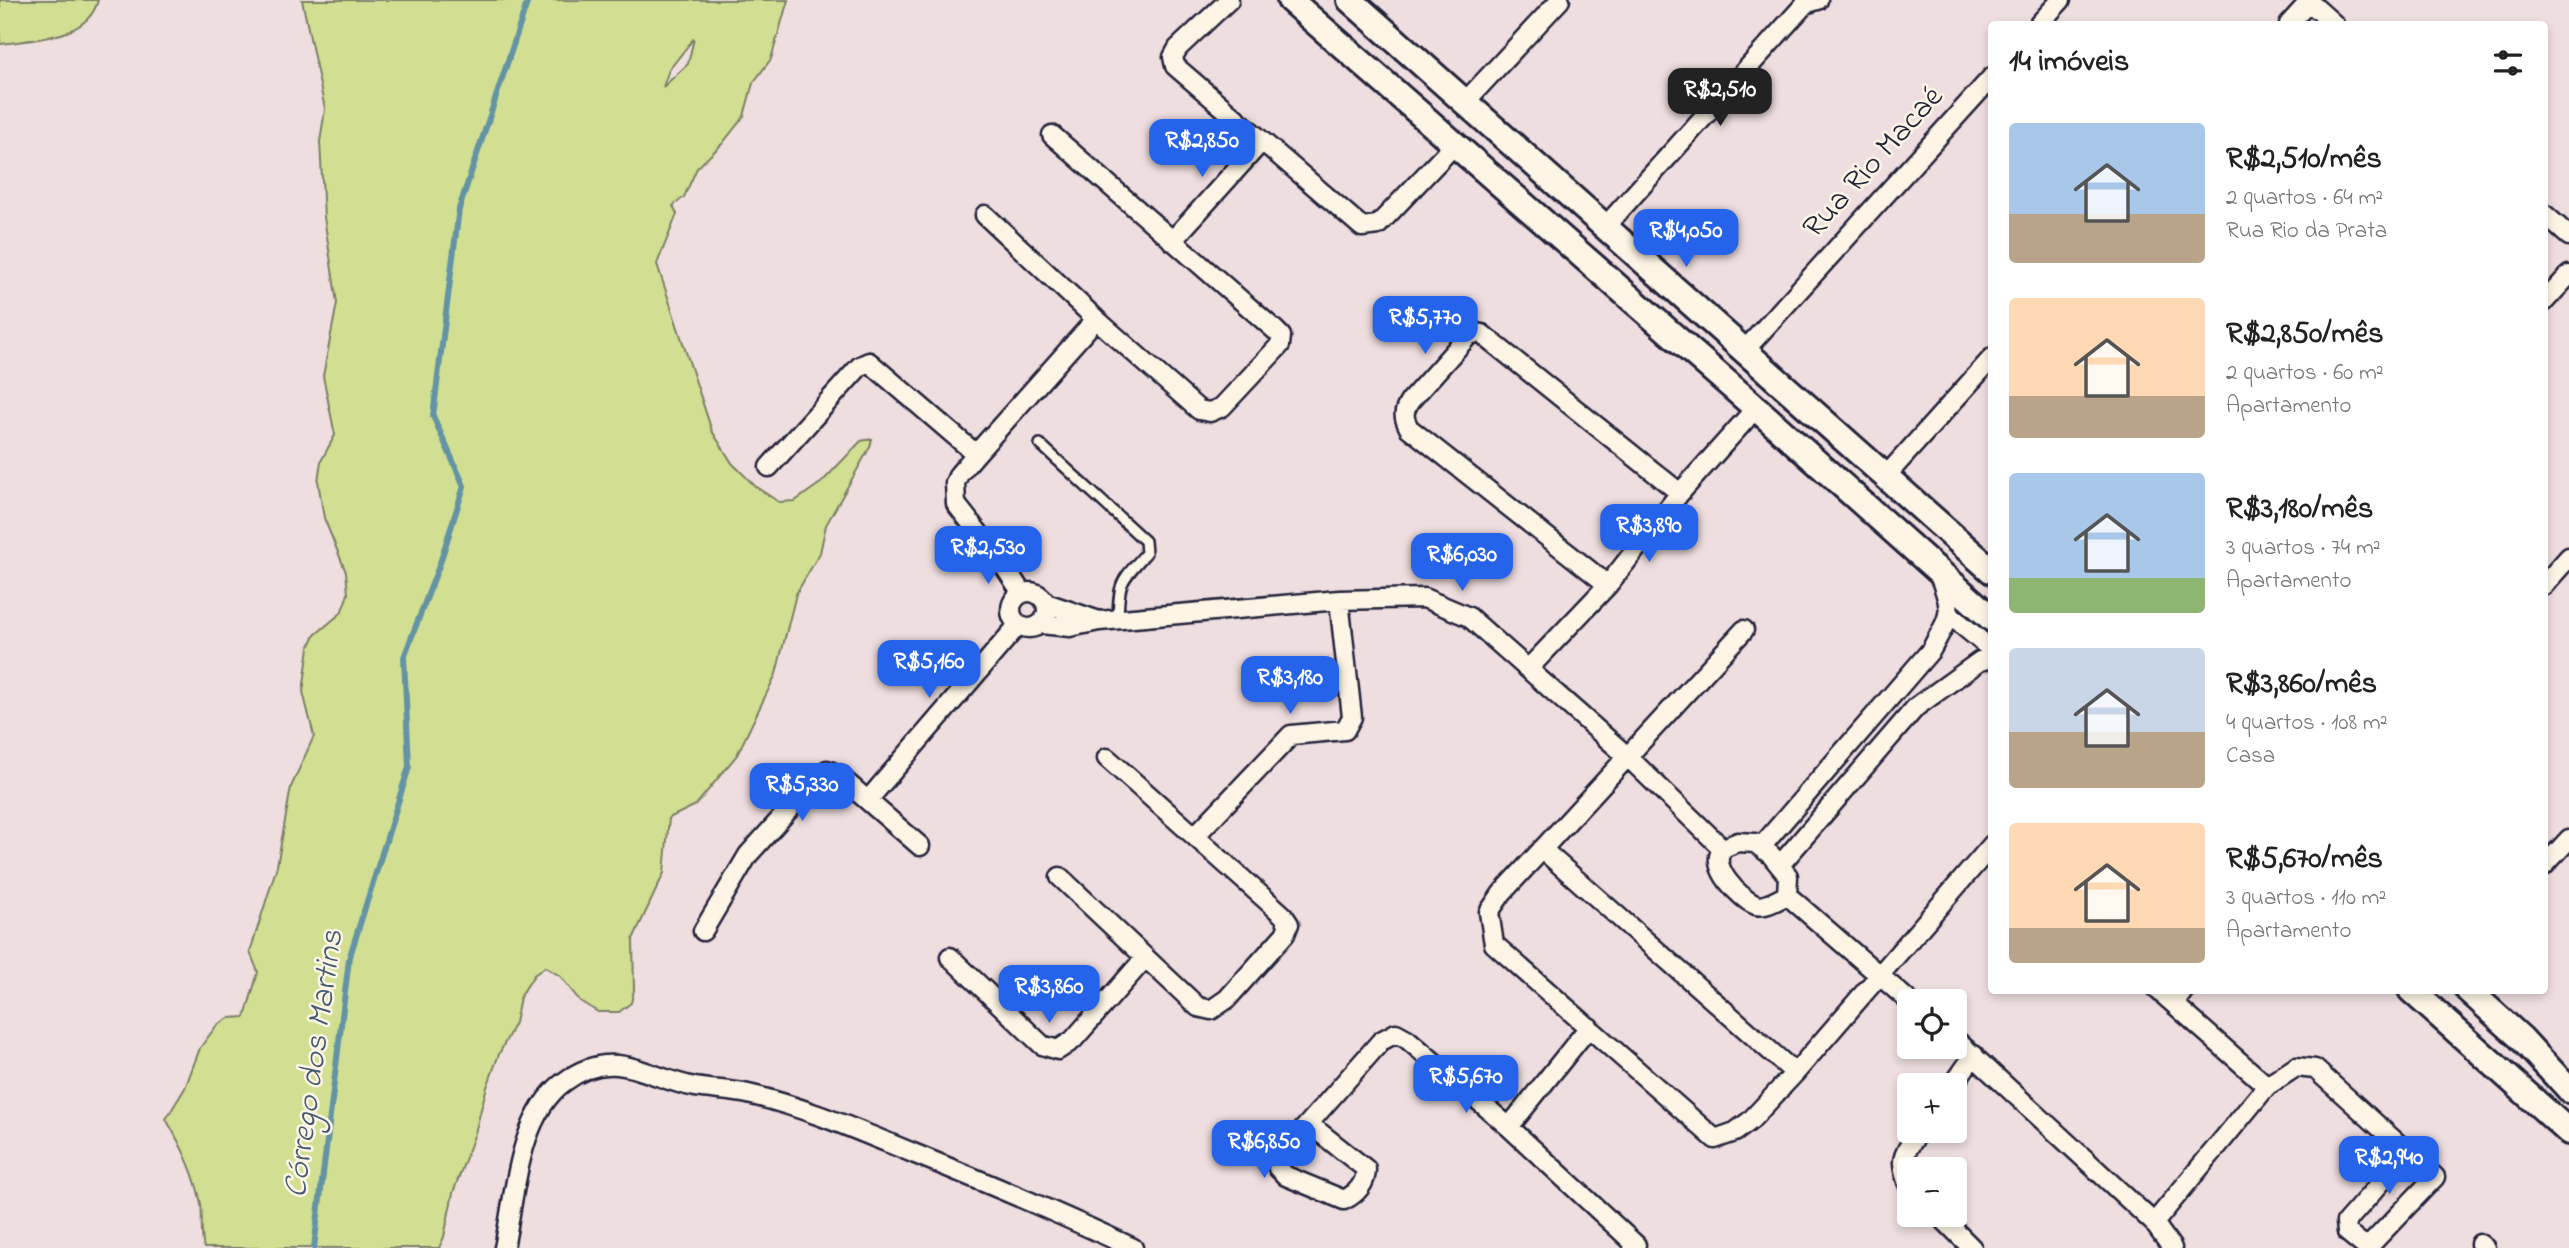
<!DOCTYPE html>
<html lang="pt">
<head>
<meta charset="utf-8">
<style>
  :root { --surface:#fff; --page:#f6f6f6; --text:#222; --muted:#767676; --accent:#2563eb }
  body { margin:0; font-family:"Indie Flower",sans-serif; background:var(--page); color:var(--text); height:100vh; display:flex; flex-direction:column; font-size:26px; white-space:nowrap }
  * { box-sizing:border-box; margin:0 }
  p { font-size:23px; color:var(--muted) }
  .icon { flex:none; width:38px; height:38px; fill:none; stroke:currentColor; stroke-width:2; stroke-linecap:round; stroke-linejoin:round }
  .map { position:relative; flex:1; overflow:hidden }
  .sheet { position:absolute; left:1988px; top:21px; width:560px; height:973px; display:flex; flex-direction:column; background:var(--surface); border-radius:7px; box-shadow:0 4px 10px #0003 }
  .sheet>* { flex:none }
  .fabs { position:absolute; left:1897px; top:989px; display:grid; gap:14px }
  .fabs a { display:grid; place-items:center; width:70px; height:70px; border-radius:7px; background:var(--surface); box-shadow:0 4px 10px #0003; font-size:35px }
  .price { position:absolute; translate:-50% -60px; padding:0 16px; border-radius:14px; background:var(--accent); color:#fff; font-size:23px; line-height:46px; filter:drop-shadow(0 2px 4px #0008) }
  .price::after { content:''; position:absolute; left:50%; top:42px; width:21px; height:16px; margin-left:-10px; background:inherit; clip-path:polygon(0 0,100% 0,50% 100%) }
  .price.on { background:#222; color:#fff }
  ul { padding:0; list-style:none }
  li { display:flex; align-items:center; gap:21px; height:175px; padding:0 21px }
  li span { display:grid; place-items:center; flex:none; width:196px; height:140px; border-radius:7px; color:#555 }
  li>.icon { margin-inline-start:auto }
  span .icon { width:84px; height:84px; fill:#fffc; stroke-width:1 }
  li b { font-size:30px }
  h2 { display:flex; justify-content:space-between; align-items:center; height:84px; padding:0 21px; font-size:30px }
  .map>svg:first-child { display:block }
  .green { fill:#d2de91; stroke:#7a8066; stroke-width:2; fill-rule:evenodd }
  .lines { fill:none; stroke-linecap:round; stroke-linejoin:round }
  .stream { stroke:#6393a5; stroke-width:6 }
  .service-casing { stroke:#22223b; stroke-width:14 }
  .minor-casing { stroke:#22223b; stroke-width:23 }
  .secondary-casing { stroke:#22223b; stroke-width:30 }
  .service { stroke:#fcf5e5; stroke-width:9 }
  .minor { stroke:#fcf5e5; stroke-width:18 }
  .secondary { stroke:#fcf5e5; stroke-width:24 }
  .labels { text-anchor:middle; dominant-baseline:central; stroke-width:5; stroke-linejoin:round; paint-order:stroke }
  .street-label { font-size:32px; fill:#22223b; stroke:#fcf5e5 }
  .water-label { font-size:33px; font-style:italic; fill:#435b70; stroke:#fcf5e5 }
</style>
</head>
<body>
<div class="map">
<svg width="2569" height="1248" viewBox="0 0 2569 1248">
  <rect width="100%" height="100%" fill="#efdedf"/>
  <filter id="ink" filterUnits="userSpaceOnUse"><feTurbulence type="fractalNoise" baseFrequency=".0143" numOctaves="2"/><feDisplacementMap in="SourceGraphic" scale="14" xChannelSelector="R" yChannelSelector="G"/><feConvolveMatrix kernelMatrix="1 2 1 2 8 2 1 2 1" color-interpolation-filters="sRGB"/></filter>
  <g filter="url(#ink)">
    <path class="green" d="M0,0H98C88,40 32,39 0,44Z
      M302,0H788L771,59L753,83L744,116L722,144L697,168L684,197L673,206L677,214L657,264L712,431L732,463L756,487L779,502L795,501L822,482L861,441L872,439L870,447L826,525L820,553L796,594L776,674L737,755L696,805L669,818L664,873L633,939L634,990L631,1003L619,1012H598L580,1001L560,976L545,967L534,975L520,997L515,1023L499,1054L486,1090L475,1133L453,1193L444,1237L439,1248H204C200,1233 203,1219 201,1204C195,1173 182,1146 166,1119L185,1088L200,1048L217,1025L229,1018L245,1017L258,972L250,952L277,866L291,787L314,736L303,692L309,647L315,635L341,613L348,594L346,572L324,518L318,481L321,461L335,435L323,376L337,303L324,217L320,142L325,109ZM694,38L688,64L663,87L669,70Z"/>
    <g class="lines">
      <path class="stream" d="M314,1248L349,959L409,767L404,657L440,563L464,486L433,416L459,209L528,0"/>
      <g class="service-casing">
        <path id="service" d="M1040,444L1145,541L1146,553C1120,583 1119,580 1118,620"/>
      </g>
      <g class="minor-casing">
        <path id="minor" d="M1229,0L1178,48L1173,57L1175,66L1362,227L1378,225L1454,145
          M2307,0L2334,24
          M2039,24L2061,0
          M2289,24L2309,2
          M1465,102L1560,0
          M2544,214L2569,236
          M985,215L1096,319L1199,410L1210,412L1222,407L1280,345L1281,336L1275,330L1052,135
          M1604,228L1805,4L1818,0
          M1172,241L1261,142
          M2544,302L2569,275
          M1744,351L1992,77
          M769,467L860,366L869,362L976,454
          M1885,477L1992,358
          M1608,585L1409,428C1403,417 1403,412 1410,401L1468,336L1474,333L1482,334L1680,493
          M2544,585L2569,557
          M1011 610a18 18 0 1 1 36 0a18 18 0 1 1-36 0Z
          M1022,593L1000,560L956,504L955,483L959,474L976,454L1096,319
          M1046,603L1099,621
          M1950,615L1992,650
          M1041,624L1070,627L1099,621L1339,600L1424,598L1469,617L1628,757L1723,849
          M1744,630L1502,893L1489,912L1494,944L1715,1139L1735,1132L1750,1121L1795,1073L1992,845
          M1529,668L1608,585L1680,493L1756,408
          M868,800L1019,624
          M1195,836L1291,735L1345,730L1352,717L1339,600
          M1738,842L1755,843L1771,855L1788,876L1787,895C1779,899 1765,908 1756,905C1741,900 1707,865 1723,849C1726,846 1734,844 1738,842Z
          M1761,847L1931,650C1950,614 1955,615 1939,575
          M1542,849L1795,1073
          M1780,865L1916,707L1980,661L1992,658
          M2544,866L2569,839
          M1060,877L1198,1007L1211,1010L1227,999L1285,934L1289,924L1283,915L1107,758
          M1787,895L1909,1001
          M703,931L748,855L820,775L827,770L837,774L920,846
          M950,957L1042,1045L1058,1050L1073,1040L1145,958
          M2158,990L2174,1004
          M1955,1039L2154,1223L2172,1248
          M1953,1085L1974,1055
          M2267,1086L2296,1067L2315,1069L2435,1177L2372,1243L2363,1245L2347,1232L2346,1222L2408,1152
          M1309,1124L1366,1169C1366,1184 1356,1194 1344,1200L1286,1176L1278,1168L1280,1156L1381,1041L1396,1033L1407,1039L1509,1127L1636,1245L1633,1248
          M1509,1127L1589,1027
          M1909,1186C1897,1157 1904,1155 1920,1130
          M1938,1214L1972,1248
          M2154,1223L2267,1086L2174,1004L2184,990
          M2480,1244L2485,1248
          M504,1248C515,1196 518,1116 564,1082C614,1045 646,1078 695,1087C713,1090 731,1090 748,1094C805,1107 859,1131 913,1153C987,1183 1061,1214 1133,1248"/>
      </g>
      <g class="secondary-casing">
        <path id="secondary" d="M1290,0L1756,408L1992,619
          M1350,0L1992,571
          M2411,990L2569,1132
          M2468,990L2521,1038L2569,1090"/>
      </g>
      <use href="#service" class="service"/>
      <use href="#minor" class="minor"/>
      <use href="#secondary" class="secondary"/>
    </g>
  </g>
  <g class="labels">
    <g class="street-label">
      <text transform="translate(1874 163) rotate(-48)">Rua Rio Macaé</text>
    </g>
    <g class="water-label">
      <text transform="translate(315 1064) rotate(-82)">Córrego dos Martins</text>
    </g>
  </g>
</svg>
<div class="fabs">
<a><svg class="icon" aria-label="locate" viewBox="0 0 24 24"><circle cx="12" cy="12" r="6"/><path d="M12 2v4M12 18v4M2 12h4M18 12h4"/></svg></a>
<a>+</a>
<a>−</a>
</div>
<b class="price on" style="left:1720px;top:128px">R$2,510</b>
<b class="price" style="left:1202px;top:179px">R$2,850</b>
<b class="price" style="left:1686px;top:269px">R$4,050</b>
<b class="price" style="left:1425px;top:356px">R$5,770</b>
<b class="price" style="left:1649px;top:564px">R$3,890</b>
<b class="price" style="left:988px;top:586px">R$2,530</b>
<b class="price" style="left:1462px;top:593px">R$6,030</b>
<b class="price" style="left:929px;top:700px">R$5,160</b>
<b class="price" style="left:1290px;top:716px">R$3,180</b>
<b class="price" style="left:802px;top:823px">R$5,330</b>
<b class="price" style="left:1049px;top:1025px">R$3,860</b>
<b class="price" style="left:1466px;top:1115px">R$5,670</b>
<b class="price" style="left:1264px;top:1180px">R$6,850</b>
<b class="price" style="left:2389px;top:1196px">R$2,940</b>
<section class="sheet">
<h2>14 imóveis<svg class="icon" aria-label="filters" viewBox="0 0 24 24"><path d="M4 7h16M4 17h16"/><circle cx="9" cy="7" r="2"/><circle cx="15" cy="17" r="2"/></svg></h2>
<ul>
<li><span style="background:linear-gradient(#a9c7e8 65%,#b9a48a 0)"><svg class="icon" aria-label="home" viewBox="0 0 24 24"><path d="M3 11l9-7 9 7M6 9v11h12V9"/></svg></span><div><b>R$2,510/mês</b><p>2 quartos · 64 m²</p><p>Rua Rio da Prata</p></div></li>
<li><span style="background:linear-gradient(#ffd9b3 70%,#b9a48a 0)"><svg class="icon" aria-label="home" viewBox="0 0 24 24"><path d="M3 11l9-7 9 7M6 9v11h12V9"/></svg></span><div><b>R$2,850/mês</b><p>2 quartos · 60 m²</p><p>Apartamento</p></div></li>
<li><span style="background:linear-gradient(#a9c7e8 75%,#8fb573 0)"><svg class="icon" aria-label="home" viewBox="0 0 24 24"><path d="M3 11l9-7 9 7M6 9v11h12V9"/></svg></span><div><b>R$3,180/mês</b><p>3 quartos · 74 m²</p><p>Apartamento</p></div></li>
<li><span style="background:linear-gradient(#c9d6e8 60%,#b9a48a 0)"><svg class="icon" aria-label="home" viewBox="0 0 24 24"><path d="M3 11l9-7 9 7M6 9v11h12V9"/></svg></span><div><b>R$3,860/mês</b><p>4 quartos · 108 m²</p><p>Casa</p></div></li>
<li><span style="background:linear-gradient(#ffd9b3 75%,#b9a48a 0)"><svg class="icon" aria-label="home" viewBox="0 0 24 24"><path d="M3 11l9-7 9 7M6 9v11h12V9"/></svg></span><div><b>R$5,670/mês</b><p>3 quartos · 110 m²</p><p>Apartamento</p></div></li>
</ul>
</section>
</div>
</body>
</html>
